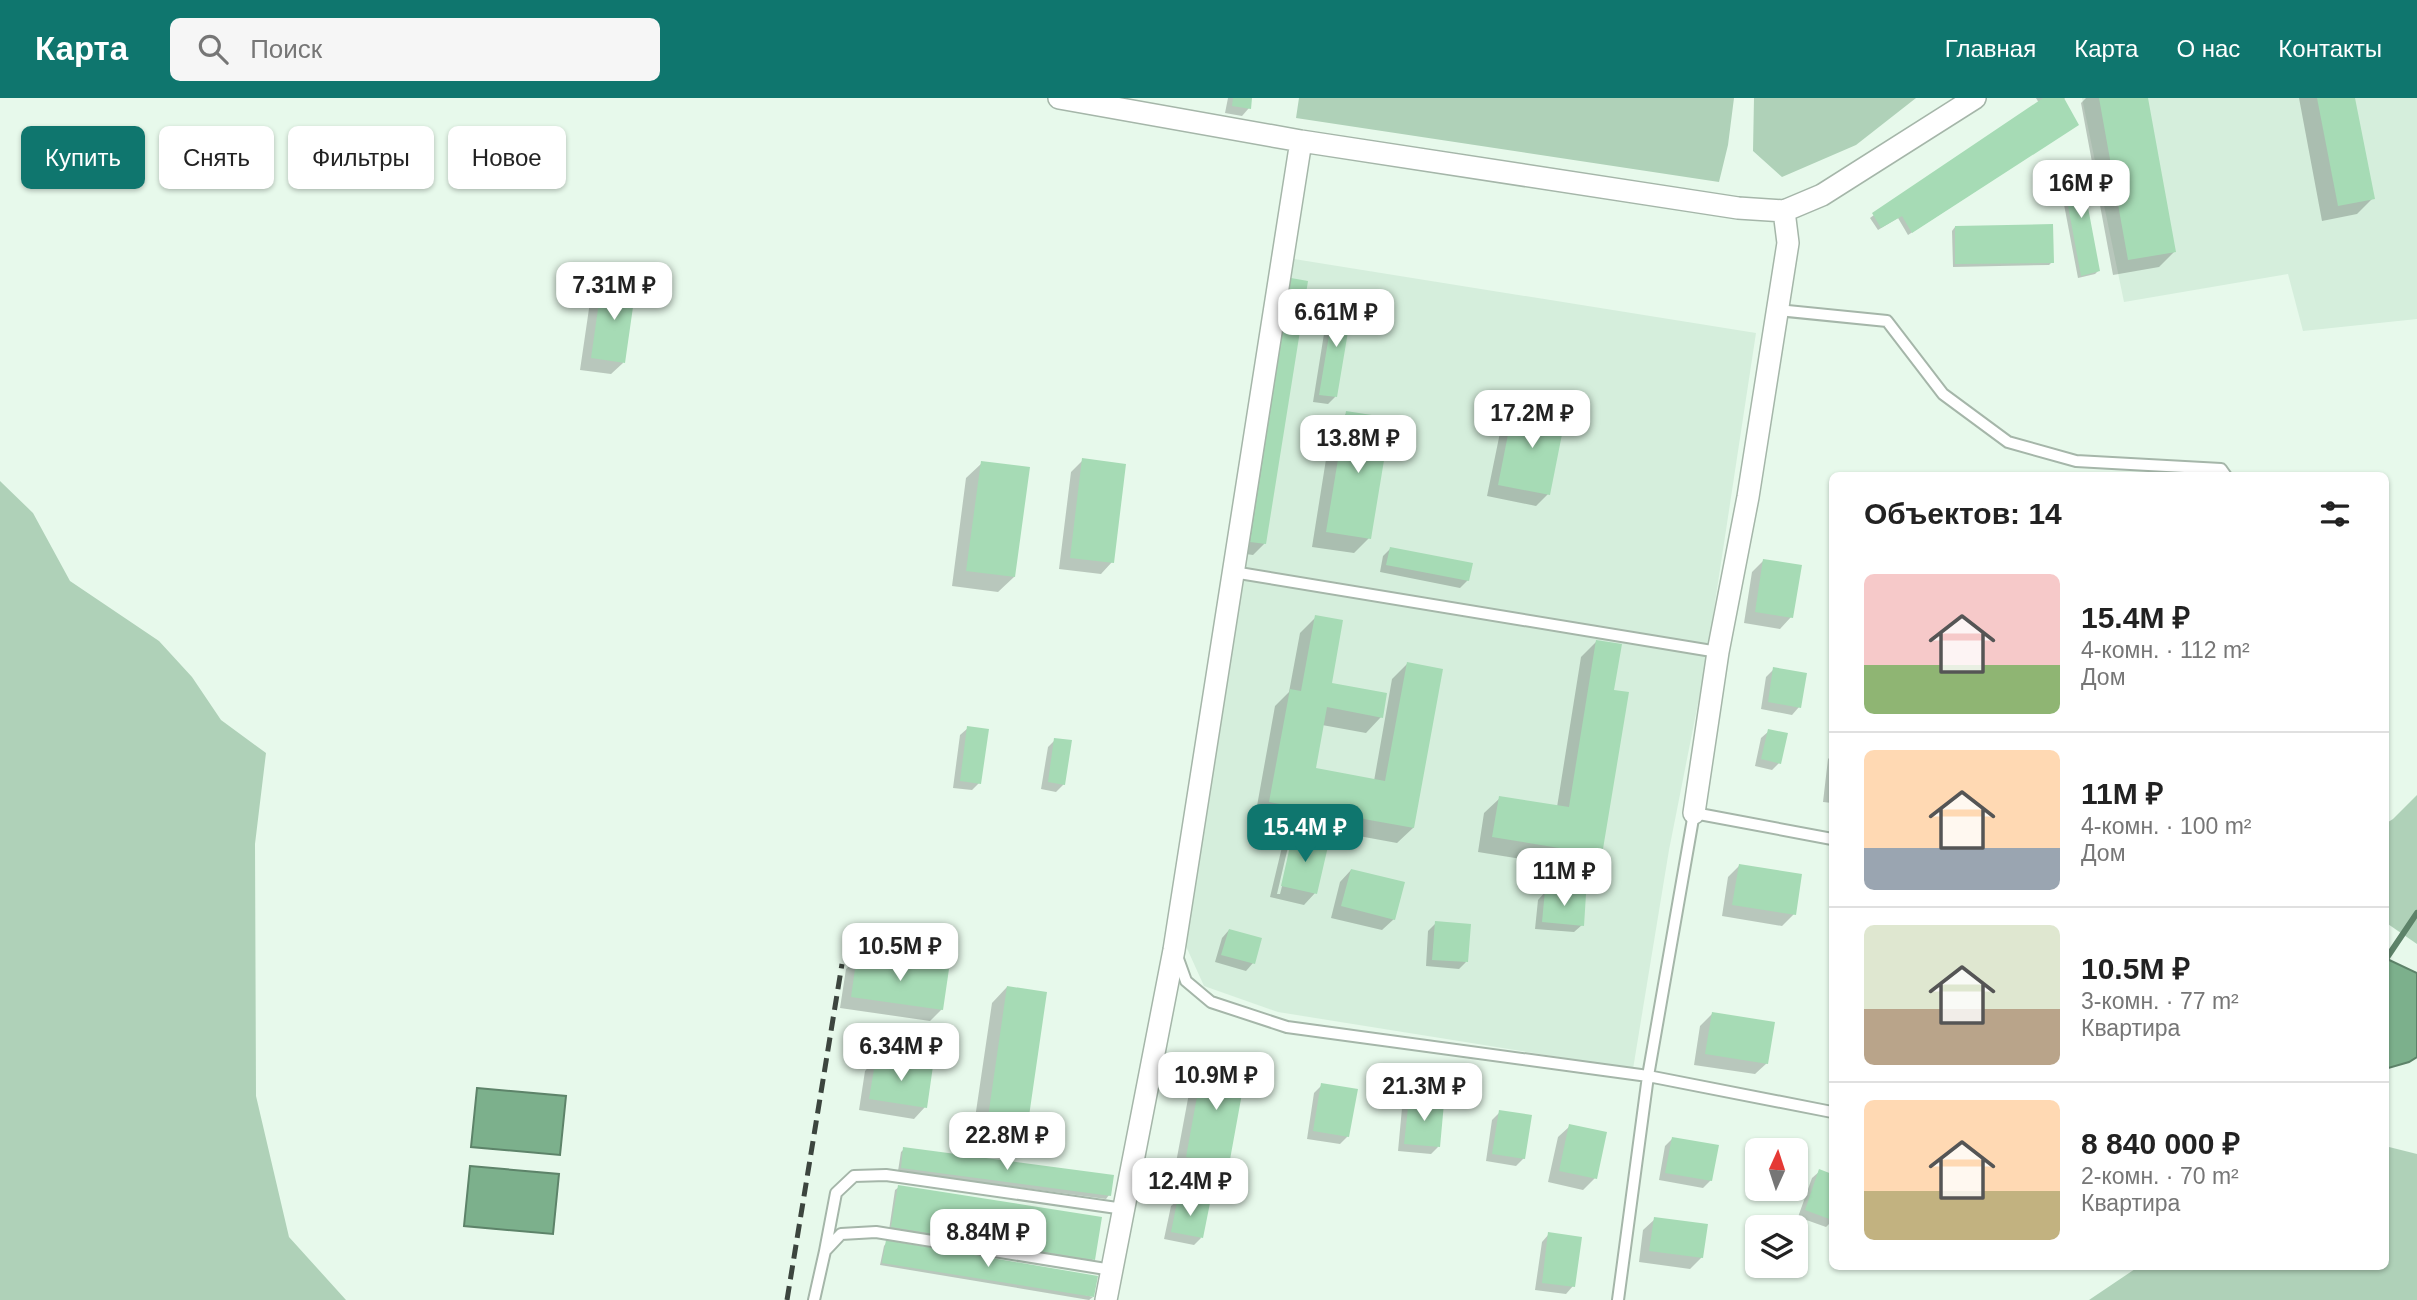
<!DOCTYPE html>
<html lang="ru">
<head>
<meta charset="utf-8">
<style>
  :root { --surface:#fff; --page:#f6f6f6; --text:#222; --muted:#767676; --line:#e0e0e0; --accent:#0f766e }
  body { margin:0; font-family:Arial,sans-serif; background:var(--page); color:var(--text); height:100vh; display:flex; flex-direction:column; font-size:26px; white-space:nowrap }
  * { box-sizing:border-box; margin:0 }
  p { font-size:23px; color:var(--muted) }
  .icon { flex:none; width:38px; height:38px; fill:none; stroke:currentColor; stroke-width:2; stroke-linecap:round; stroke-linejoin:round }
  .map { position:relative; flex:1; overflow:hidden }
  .panel { position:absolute; left:1829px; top:374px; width:560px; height:798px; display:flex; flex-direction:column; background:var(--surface); border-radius:10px; box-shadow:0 2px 5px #0004 }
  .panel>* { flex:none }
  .banner { position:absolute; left:21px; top:28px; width:665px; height:63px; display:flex; gap:14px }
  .needle { width:46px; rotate:3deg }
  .controls { position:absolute; left:1745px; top:1040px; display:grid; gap:14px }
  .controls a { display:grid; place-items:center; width:63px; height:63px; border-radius:10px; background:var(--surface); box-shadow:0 2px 5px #0004; font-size:35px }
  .price { position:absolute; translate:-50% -60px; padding:0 16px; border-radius:14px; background:#fff; color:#222; font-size:23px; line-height:46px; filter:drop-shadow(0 2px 4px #0008) }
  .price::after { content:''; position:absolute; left:50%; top:42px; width:21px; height:16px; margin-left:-10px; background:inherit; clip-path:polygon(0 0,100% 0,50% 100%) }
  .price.on { background:var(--accent); color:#fff }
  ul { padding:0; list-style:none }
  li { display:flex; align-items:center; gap:21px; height:175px; padding:0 35px }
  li+li { border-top:2px solid var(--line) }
  li span { display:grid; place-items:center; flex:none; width:196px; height:140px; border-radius:10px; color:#555 }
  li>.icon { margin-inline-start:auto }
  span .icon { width:84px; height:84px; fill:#fffc; stroke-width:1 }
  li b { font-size:30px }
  h2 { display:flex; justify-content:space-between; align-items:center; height:84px; padding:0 35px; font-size:30px }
  .pill { padding:0 24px; border-radius:10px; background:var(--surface); box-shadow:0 2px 5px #0004; font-size:24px; line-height:63px }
  .pill.on { background:var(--accent); color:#fff }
  header { display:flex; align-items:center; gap:42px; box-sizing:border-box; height:98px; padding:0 35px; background:var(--accent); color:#fff }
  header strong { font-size:33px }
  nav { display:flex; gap:38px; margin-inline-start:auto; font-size:24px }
  .search { width:490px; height:63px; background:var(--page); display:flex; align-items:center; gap:18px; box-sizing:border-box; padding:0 24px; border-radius:10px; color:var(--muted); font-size:26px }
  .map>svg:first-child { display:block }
  .built { fill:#d5eedc }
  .green { fill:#afd1b8 }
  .water { fill:#7cb08c; stroke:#5d8369; stroke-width:2 }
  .shadow { fill:#0003; fill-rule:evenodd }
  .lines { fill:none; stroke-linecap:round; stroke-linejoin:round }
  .stream { stroke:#5d8369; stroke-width:6 }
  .building { fill:#a6dbb5 }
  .service-casing { stroke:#a5b6a9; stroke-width:14 }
  .minor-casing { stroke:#a5b6a9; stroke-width:24 }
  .service { stroke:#fff; stroke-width:10 }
  .minor { stroke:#fff; stroke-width:21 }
  .rail { stroke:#3c453e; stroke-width:5; stroke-dasharray:14 7; stroke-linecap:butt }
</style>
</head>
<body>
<header>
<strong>Карта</strong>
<div class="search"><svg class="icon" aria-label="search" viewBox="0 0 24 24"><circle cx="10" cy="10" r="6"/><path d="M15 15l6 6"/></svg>Поиск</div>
<nav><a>Главная</a><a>Карта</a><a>О нас</a><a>Контакты</a></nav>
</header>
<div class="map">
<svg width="2417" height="1202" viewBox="0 0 2417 1202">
  <rect width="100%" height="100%" fill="#e7f9eb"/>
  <path class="built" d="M2082,0H2417V221L2303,233L2288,176L2124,204Z
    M1294,161L1756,235L1705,570L1669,752L1633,971L1278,914L1204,888L1185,846Z"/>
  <path class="green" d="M1299,0H1734L1728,47L1719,84L1296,20Z
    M1754,0H1916L1856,47L1782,79L1753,53Z
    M0,383L33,415L70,483L159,543L192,579L221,622L266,655L255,746L256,998L289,1139L346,1202H0Z
    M2417,697V846L2385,824V726L2393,721Z
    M2385,1048L2417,1056V1202H2089L2138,1169H2385Z"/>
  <path class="water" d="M2385,860L2417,875V959L2409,964L2385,971Z
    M477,990L566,998L560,1057L471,1049Z
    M470,1068L559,1076L553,1136L464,1128Z"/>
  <path class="shadow" d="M1228,0H1251L1249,10L1242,18L1225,15Z
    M2036,0H2065L2063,2L2077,27L1908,137L1898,120L1878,132L1870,120L1874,117L2039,5Z
    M2086,0H2146L2175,153L2159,169L2113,177L2081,5Z
    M2299,0H2354L2373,100L2357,116L2322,123Z
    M2062,72L2098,173L2095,176L2078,180L2058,75Z
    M1955,129L2052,164L2049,167L1953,169L1952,133Z
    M1291,182L1265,445L1253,457L1239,455L1280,194Z
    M603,185L623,265L611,276L580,272L591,197Z
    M1335,203V299L1328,306L1313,304L1328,211Z
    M1515,308L1548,396L1536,408L1487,398L1503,320Z
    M1347,315L1369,440L1354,455L1312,449L1331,330Z
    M1083,362L1112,464L1101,476L1059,471L1071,374Z
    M982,365L1014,479L998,494L952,488L966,380Z
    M1390,451L1468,482L1460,490L1380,474L1383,458Z
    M1764,462L1791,519L1780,531L1744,525L1752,474Z
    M1316,519L1330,587L1381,619L1366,635L1322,627L1314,672L1374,683L1392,581L1407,566L1413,730L1397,745L1255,719L1275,608L1289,594L1300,535Z
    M1597,543L1601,756L1585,771L1478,754L1484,715L1500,700L1557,709L1581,559Z
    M1774,571L1799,609L1792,617L1761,611L1766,579Z
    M968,630L979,685L972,692L953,690L960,637Z
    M1769,633L1779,665L1772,672L1755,668L1761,640Z
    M1055,642L1064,686L1056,694L1041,691L1048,649Z
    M1832,657V705L1823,704L1828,661Z
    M1294,737L1315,795L1304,807L1270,799L1282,749ZM1288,749H1292L1280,796H1277Z
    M1739,768L1794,816L1782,828L1722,818L1728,779Z
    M1351,772L1394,821L1382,832L1331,820L1340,784Z
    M1545,794L1582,827L1574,834L1535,831L1538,802Z
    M1436,825L1466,864L1459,871L1426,868L1428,833Z
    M1229,832L1253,865L1246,873L1215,864L1222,840Z
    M858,859L942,911L930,923L840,910L846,871Z
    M1007,889L1026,1024L1011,1040L973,1034L992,905Z
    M1712,916L1767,965L1755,976L1694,967L1700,928Z
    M876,961L925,1009L914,1021L859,1012L865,973Z
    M1205,962L1227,1066L1215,1077L1175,1070L1193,974Z
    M1322,987L1348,1038L1340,1046L1307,1041L1314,995Z
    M1410,1003L1438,1049L1431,1056L1398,1053L1402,1010Z
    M1500,1014L1524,1060L1516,1068L1486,1063L1492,1022Z
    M1570,1028L1595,1080L1583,1092L1548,1084L1558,1039Z
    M1672,1041L1711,1082L1703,1090L1659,1082L1665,1048Z
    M904,1051L1109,1097L1106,1101L898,1073L901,1054Z
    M1820,1073L1832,1077V1123L1826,1129L1798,1119L1812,1080Z
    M899,1089L1093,1161L1090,1165L889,1132L895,1092Z
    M1179,1101L1201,1140L1194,1147L1164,1141L1171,1108Z
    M1655,1121L1702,1159L1690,1171L1639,1164L1643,1132Z
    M1549,1136L1573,1188L1566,1196L1535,1192L1542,1144Z
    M887,1144L1093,1199L1089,1202L880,1167L884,1148Z"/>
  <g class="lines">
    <path class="stream" d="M2386,861L2417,815"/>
  </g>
  <path class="building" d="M1233,0H1252L1251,11L1232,8Z
    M2043,0H2064L2079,27L1912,135L1902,118L1881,130L1872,115Z
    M2099,0H2148L2176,154L2128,162Z
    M2317,0H2355L2375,101L2338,108Z
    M2080,67L2100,173L2081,178L2061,70Z
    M2053,126L2054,165L1955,166V128Z
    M1291,180L1308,183L1266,446L1250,444Z
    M602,183L636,188L625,265L591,260Z
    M1335,202L1353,204L1337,299L1319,297Z
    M1514,306L1566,316L1550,397L1498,387Z
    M1346,313L1391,320L1371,441L1326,434Z
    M1082,360L1126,366L1114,465L1070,460Z
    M981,363L1030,369L1015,479L966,473Z
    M1390,449L1473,465L1469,483L1386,467Z
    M1763,461L1802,467L1793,520L1755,514Z
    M1315,517L1343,522L1332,585L1387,595L1383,620L1327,609L1316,670L1385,683L1407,564L1443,571L1414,730L1269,704L1290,591L1301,593Z
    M1596,542L1622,546L1614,592L1629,594L1602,757L1492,739L1499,698L1569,709Z
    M1773,569L1807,575L1801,610L1768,604Z
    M967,628L989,631L981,686L960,683Z
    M1768,631L1788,635L1781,666L1761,661Z
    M1054,640L1072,642L1065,687L1048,684Z
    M1293,735L1329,744L1317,796L1281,788Z
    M1739,766L1802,776L1796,817L1732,807Z
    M1351,771L1405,784L1395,822L1341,808Z
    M1545,792L1586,796L1584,828L1542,824Z
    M1435,823L1471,826L1468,864L1432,862Z
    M1229,831L1262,840L1255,866L1221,857Z
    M857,857L949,871L943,912L851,899Z
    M1007,888L1047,894L1028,1025L988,1019Z
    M1712,914L1775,924L1768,966L1705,956Z
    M876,959L933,968L927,1010L869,1001Z
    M1204,960L1247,968L1229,1067L1186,1059Z
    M1321,985L1358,991L1349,1039L1313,1033Z
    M1409,1001L1444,1005L1440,1049L1404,1046Z
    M1499,1012L1532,1017L1525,1061L1492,1056Z
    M1569,1026L1607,1034L1597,1081L1559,1073Z
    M1672,1039L1719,1047L1712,1083L1665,1075Z
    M903,1049L1114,1077L1111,1098L901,1070Z
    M1819,1071L1832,1076V1122L1805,1112Z
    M898,1087L1102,1119L1095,1162L891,1129Z
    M1178,1099L1210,1105L1203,1140L1171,1134Z
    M1654,1119L1708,1126L1703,1160L1649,1153Z
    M1548,1134L1582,1139L1575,1189L1542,1185Z
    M886,1142L1098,1178L1094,1199L882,1165Z"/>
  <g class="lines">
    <g class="service-casing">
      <path id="service" d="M1777,212L1887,223L1943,296L2008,344L2076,363L2221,371L2226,378
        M1233,474L1718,554
        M1177,858L1186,883L1211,904L1287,929L1648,978L1832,1014
        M825,1153L836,1095L854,1078L886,1077L1124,1111
        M814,1202L825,1153L841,1136L876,1134L1112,1172
        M1618,1202L1648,978L1694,715L1832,741"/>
    </g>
    <g class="minor-casing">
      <path id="minor" d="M1059,0L1301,43L1738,110L1784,113L1822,97L1975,0
        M1694,715L1718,554L1748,399L1788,145L1784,113
        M1106,1202L1174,852L1301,43"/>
    </g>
    <use href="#service" class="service"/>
    <use href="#minor" class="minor"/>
    <path class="rail" d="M787,1202L842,866"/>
  </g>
</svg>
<div class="controls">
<a><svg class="needle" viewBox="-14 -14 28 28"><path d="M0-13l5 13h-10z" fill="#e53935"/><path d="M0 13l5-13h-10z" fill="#767676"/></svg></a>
<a><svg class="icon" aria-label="layers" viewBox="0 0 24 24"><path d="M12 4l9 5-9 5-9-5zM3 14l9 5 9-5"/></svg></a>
</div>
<b class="price" style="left:2081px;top:122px">16M ₽</b>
<b class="price" style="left:614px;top:224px">7.31M ₽</b>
<b class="price" style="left:1336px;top:251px">6.61M ₽</b>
<b class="price" style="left:1532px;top:352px">17.2M ₽</b>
<b class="price" style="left:1358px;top:377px">13.8M ₽</b>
<b class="price on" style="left:1305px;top:766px">15.4M ₽</b>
<b class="price" style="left:1564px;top:810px">11M ₽</b>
<b class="price" style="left:900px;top:885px">10.5M ₽</b>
<b class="price" style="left:901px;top:985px">6.34M ₽</b>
<b class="price" style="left:1216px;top:1014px">10.9M ₽</b>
<b class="price" style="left:1424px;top:1025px">21.3M ₽</b>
<b class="price" style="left:1007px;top:1074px">22.8M ₽</b>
<b class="price" style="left:1190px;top:1120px">12.4M ₽</b>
<b class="price" style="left:988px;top:1171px">8.84M ₽</b>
<div class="banner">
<a class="pill on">Купить</a>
<a class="pill">Снять</a>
<a class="pill">Фильтры</a>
<a class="pill">Новое</a>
</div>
<section class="panel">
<h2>Объектов: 14<svg class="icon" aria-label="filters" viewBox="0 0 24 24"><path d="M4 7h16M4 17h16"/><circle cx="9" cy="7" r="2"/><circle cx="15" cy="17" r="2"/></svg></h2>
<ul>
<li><span style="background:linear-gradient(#f6c9c9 65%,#8fb573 0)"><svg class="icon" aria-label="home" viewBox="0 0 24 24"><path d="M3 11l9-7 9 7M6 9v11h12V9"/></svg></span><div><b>15.4M ₽</b><p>4-комн. · 112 m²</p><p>Дом</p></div></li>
<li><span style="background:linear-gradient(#ffd9b3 70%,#9aa5b1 0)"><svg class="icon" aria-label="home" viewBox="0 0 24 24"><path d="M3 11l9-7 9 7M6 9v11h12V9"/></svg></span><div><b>11M ₽</b><p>4-комн. · 100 m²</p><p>Дом</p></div></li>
<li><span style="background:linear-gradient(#dfe7d0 60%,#b9a48a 0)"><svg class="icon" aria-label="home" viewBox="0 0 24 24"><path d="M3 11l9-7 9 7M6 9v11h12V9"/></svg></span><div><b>10.5M ₽</b><p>3-комн. · 77 m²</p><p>Квартира</p></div></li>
<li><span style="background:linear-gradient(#ffd9b3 65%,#c2b280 0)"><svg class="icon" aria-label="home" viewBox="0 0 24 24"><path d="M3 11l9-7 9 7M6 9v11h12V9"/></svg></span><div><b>8 840 000 ₽</b><p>2-комн. · 70 m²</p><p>Квартира</p></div></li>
</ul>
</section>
</div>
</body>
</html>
